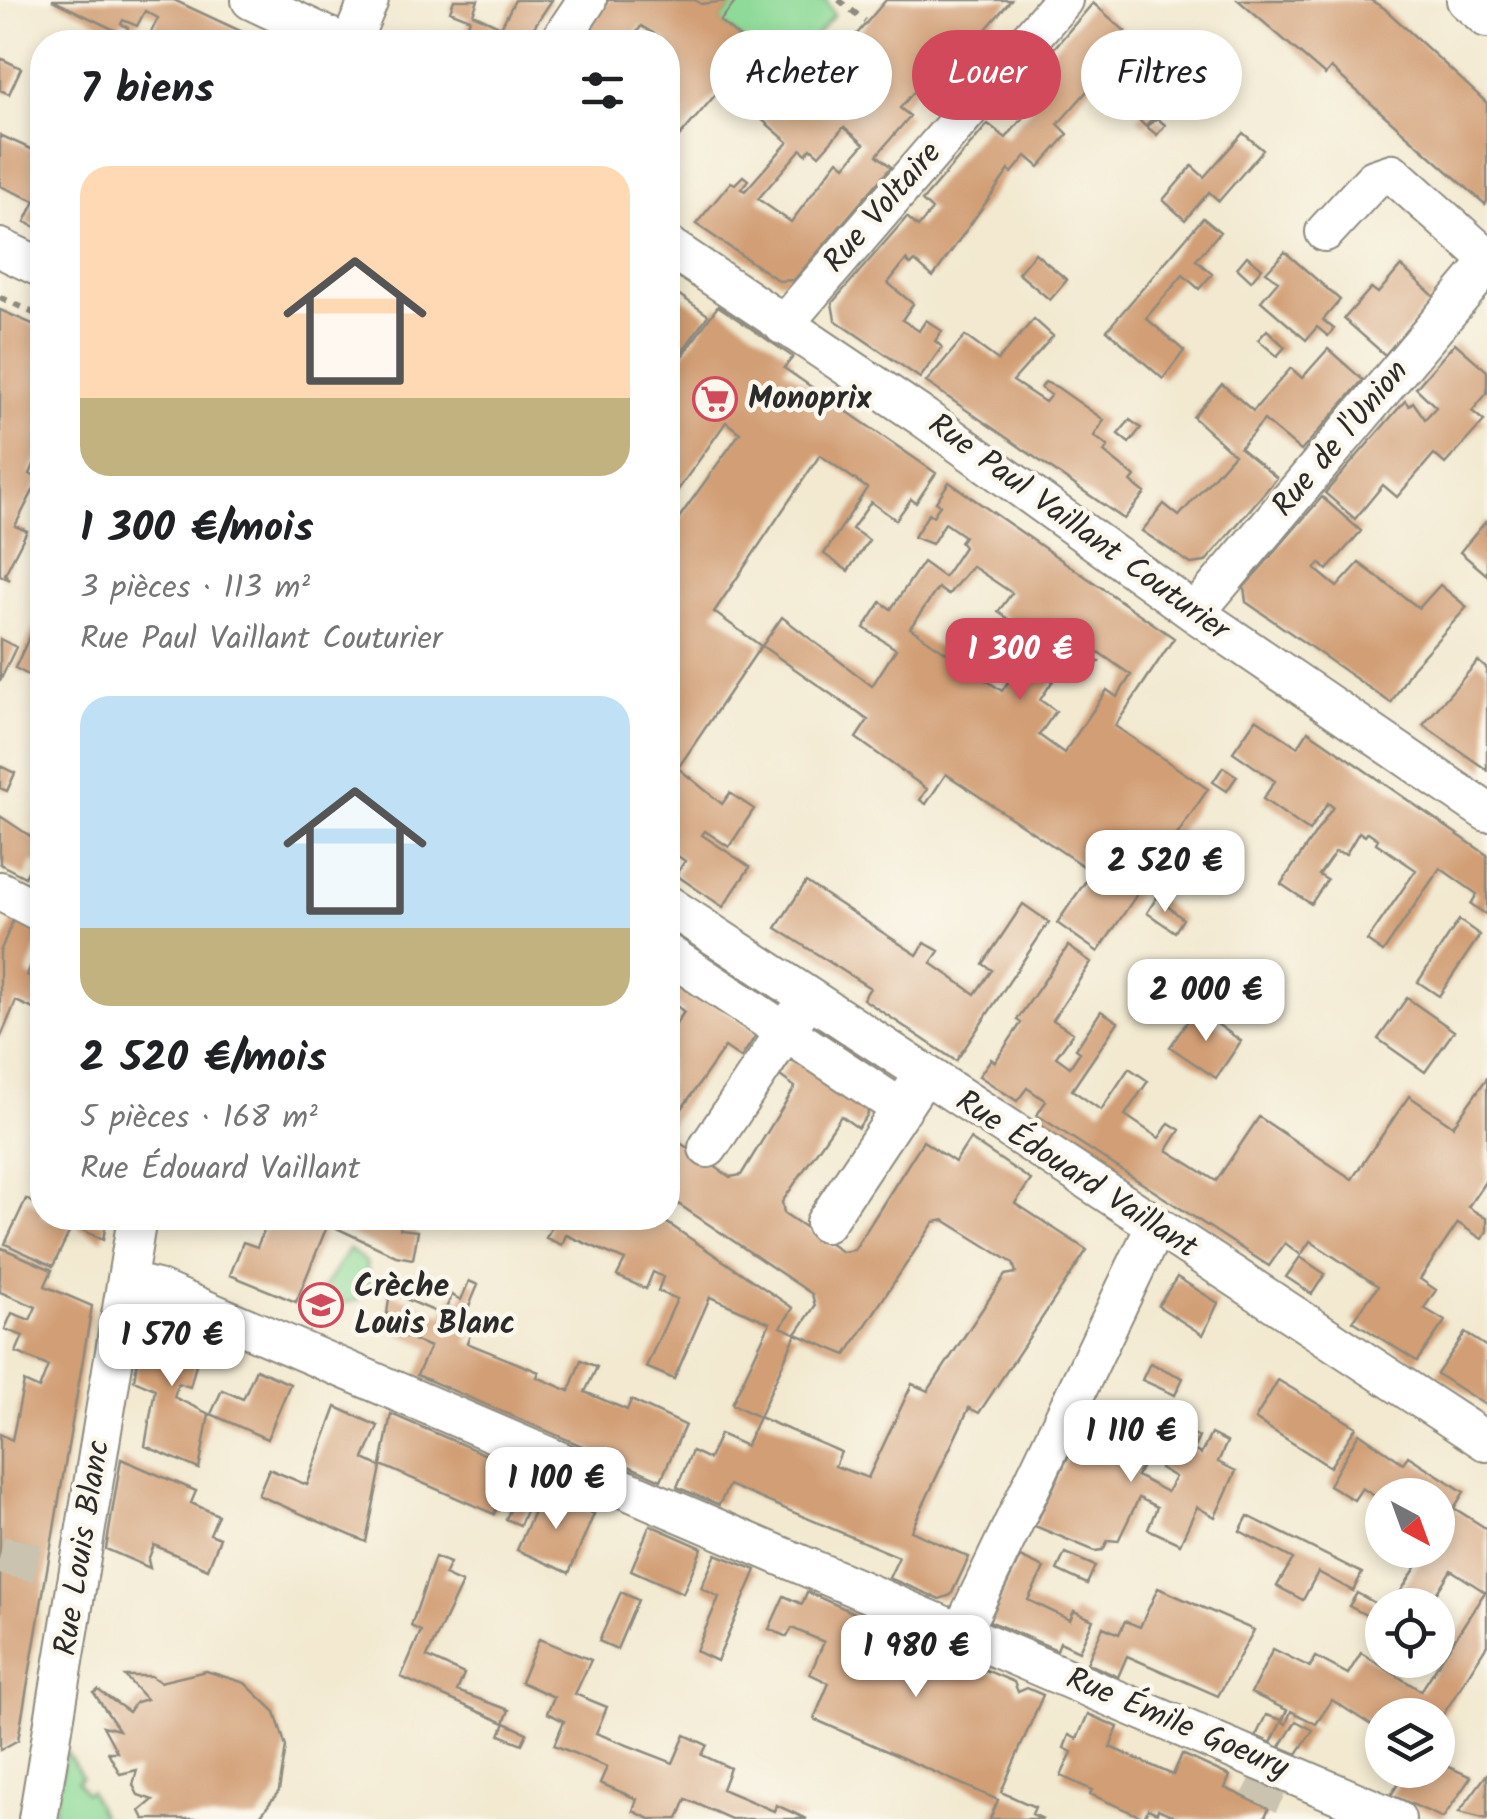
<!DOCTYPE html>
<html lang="fr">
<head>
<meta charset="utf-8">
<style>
  :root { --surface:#fff; --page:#f6f6f6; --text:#202124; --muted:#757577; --accent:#d1495b }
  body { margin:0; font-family:Kalam,sans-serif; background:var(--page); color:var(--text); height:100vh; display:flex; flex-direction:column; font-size:38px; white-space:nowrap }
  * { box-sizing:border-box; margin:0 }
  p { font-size:32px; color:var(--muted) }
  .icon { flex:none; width:55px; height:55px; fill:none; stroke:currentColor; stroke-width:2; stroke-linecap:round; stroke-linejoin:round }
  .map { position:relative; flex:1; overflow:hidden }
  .details { position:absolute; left:30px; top:30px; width:650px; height:1200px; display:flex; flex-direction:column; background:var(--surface); border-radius:40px; box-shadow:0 5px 15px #0003 }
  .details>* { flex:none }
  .guide { position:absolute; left:710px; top:30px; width:625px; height:90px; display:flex; gap:20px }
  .needle { width:65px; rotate:139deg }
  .fabs { position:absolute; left:1365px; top:1478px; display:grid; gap:20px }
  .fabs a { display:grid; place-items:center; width:90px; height:90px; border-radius:50%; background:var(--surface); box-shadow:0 5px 15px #0003; font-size:50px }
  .price { position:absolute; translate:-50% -85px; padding:0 22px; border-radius:20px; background:#fff; color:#222; font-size:32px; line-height:65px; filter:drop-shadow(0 2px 5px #0008) }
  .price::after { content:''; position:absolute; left:50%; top:60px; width:30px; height:22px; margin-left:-15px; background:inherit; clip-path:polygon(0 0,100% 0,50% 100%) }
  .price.active { background:var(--accent); color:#fff }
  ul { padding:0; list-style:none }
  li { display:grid; align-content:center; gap:20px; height:530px; padding:0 50px }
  li span { display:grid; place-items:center; height:310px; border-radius:30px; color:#555 }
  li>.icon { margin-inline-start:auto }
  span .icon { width:180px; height:180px; fill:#fffc; stroke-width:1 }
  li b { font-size:42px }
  h2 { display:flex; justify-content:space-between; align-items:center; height:120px; padding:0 50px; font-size:42px }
  .tag { padding:0 35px; border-radius:45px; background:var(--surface); box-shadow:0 5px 15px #0003; font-size:35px; line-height:90px }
  .tag.active { background:var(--accent); color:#fff }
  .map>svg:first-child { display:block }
  .green { fill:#8eda98; stroke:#5c8262; stroke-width:2.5 }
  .building { fill:#d19e75; fill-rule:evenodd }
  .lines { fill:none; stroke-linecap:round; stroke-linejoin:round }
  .minor-tunnel { stroke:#cac3af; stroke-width:38; stroke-dasharray:38 19; stroke-linecap:butt }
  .minor-casing { stroke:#8e8a7e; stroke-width:42 }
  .path { stroke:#8e8a7e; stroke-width:6; stroke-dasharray:8 8; stroke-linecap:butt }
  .minor { stroke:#fff; stroke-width:38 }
  .labels { text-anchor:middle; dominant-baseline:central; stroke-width:9; stroke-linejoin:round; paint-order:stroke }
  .street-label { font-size:32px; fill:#2b2b2b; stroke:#fbf7ec }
  .poi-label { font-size:32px; font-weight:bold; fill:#2b2b2b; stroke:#fbf7ec; text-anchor:start }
</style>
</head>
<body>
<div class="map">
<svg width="1487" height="1819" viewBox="0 0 1487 1819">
  <rect width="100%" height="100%" fill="#fbf7ec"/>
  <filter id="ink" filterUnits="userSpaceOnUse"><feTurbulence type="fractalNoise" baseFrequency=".01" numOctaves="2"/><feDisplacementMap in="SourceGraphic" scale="20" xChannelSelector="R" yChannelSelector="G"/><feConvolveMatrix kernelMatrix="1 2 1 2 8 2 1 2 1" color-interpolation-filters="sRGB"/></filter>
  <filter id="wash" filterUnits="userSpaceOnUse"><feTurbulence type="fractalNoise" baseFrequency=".0048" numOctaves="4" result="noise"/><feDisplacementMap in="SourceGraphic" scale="40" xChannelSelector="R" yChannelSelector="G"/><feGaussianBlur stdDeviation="2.25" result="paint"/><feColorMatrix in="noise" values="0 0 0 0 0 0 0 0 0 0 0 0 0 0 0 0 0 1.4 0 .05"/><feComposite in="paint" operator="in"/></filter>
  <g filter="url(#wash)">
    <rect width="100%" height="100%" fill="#f2e9d0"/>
    <path class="green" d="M737,0H826L834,15L782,74L720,21Z
      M349,1249L366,1262L370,1284L358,1300L331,1306L316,1299Z
      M66,1751L82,1777L77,1781L85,1793L90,1791L103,1819H52Z"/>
    <g id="blocks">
      <path class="building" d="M52,0H174L264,42H146L158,18L145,11L137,26L123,20L121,24L128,28L125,35Z
        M454,0H478L473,14L501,27L515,0H552L524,42H461L470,19L450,11Z
        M608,0H695L701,4L737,0L720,21L828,113L855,82L833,62L886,0H1011L929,95L919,86L900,108L910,116L877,155L891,167L794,280L779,281L696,224L731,182L735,184L743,176L748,180L741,189L745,191L788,142L723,86L668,150V42L641,26L631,42L619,33L612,42H580ZM844,127L864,144L845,166L838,160L791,222L758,199L801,149L806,154L811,148L819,155Z
        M1238,0H1370L1384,8L1487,103V201L1485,204L1331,68L1325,75Z
        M1093,3L1125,31L1097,63L1100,66L1091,78L1095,82L1058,124L1068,134L1039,167L1026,156L1012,173L1009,170L933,277L915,261L911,265L906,260L888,283L913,304L902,320L919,331L926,320L942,331L935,341L942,347L920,378L835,320L832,303L907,217L918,227L932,210L922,201L988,124L1006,138L1034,104L1018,90Z
        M1138,42L1146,50L1128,69L1120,62Z
        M0,58L21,68L9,94L0,90Z
        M1158,60L1181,80L1169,94L1156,82L1161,77L1150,68Z
        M1147,107L1156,115L1145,126L1137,118Z
        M1157,118L1165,125L1157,135L1147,127Z
        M1243,133L1263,150L1219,201L1209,192L1185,220L1163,200L1192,166L1204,177Z
        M0,135L42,154V230L25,222L35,201L0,186Z
        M1203,218L1220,232L1196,260L1212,274L1199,289L1183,275L1146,318L1184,351L1163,379L1107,330Z
        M1285,252L1340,300L1323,320L1334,329L1328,336L1317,327L1306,340L1261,301L1278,281L1266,272Z
        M1035,253L1067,280L1050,300L1018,273Z
        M1247,256L1262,268L1251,281L1237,268Z
        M1401,266L1435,297L1385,355L1344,319L1371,288L1378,293Z
        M668,287L708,315L668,372Z
        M718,306L793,357L784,368L936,473L916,503L911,499L896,520L871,502L852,529L869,540L848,571L824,554L867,488L820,455L714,612L761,646L678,768L722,804L730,793L754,809L729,847L705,831L702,835L750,867L723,907L676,875L685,861L668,849V533L740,433L726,422L668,504V376Z
        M0,310L42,328V447L30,474L39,479L15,526L27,531L5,574L10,580L0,575Z
        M1034,319L1053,336L1013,381L1045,402L1051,395L1041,388L1045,382L1057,387L1104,420L1094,436L1108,446L1104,452L1135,477L1131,482L1145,493L1124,519L926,382L965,336L998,360Z
        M1267,330L1285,347L1277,356L1258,340Z
        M1455,343L1487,371V393L1472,411L1484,421L1445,464L1434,454L1397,497L1383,485L1355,519L1325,493L1405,401L1409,406L1413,402L1425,419L1436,407L1416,388Z
        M1328,349L1363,380L1301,451L1264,420L1240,448L1277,478L1205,562L1191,564L1142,531L1164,504L1179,516L1234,454L1193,417L1222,384L1253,411L1291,368L1302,378Z
        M1130,420L1141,428L1129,443L1118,434Z
        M949,482L1174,638L1115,726L1208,789L1098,952L1057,923L1092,872L946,774L926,804L920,800L927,789L856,738L868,720L762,646L782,617L872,686L896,649L864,628L881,602L891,609L923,562L944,577L964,547L960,542L964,536L945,523L932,544L914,537L929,513L933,516L940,505L936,502ZM972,566L1012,593L998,612L1025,630L1018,640L1031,648L1002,691L910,628L938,588L948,595ZM1061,626L1131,675L1117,697L1107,690L1064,753L1039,735L1056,711L1040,700L1070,655L1091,669L1099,662L1054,635Z
        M1322,497L1361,531L1327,570L1320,563L1315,569L1337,587L1359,563L1419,608L1440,585L1467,607L1412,668L1391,703L1246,602L1244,587Z
        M1487,520V575L1460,552Z
        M42,609V682L15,668Z
        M0,639L16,647L0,681Z
        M1478,661L1487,669V770L1423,725Z
        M1256,719L1298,747L1308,731L1487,855V915L1471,904L1477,894L1440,868L1383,952L1367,941L1416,870L1376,843L1378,839L1368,832L1365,836L1359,832L1346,854L1335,852L1319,875L1327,880L1311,904L1281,884L1333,807L1328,803L1309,831L1263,799L1275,781L1233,752Z
        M0,766L15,773L7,791L0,788Z
        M1223,767L1237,776L1227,791L1213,782Z
        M0,816L42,844L39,865L33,862L25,877L0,864Z
        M806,882L917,955L925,943L939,951L931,963L975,994L992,970L983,964L1023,904L1049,922L956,1061L863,999L870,988L776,928Z
        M1157,897L1183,919L1175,932L1147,913Z
        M13,920L42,935L27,975L42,981V1013L16,1001L0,1039V952Z
        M1459,920L1480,935L1439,996L1418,982Z
        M1068,946L1091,962L1053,1020L1073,1033L1056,1057L1070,1067L1080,1052L1076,1049L1101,1011L1118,1022L1072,1090L1101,1110L1129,1068L1148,1081L1125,1115L1159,1138L1169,1123L1180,1130L1167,1150L1216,1181L1259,1117L1352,1179L1409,1096L1453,1126L1487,1078V1179L1468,1207L1487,1219V1231L1482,1239L1458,1223L1420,1279L1436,1290L1424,1308L1445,1321L1417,1361L1353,1321L1378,1286L1310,1241L1301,1255L1285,1243L1269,1266L1037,1115L1046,1101L1027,1088L1017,1101L979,1076L991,1059L995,1062L1021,1023L1017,1020Z
        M683,984L758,1032L741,1058L725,1047L669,1127L673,1138L730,1177L741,1175L795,1087L780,1076L790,1061L796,1060L867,1107L868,1114L858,1128L841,1116L782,1202L784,1213L842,1252L854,1250L923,1141L955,1162L970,1139L1031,1180L1015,1203L1087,1250L979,1413L969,1408L911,1531L969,1557L951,1595L940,1599L889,1578L899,1557L729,1485L719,1505L677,1487L692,1451L709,1459L720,1434L746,1446L759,1417L732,1404L770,1323L710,1297L674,1379L646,1367L677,1299L658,1291L663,1277L653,1272L646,1289L617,1276L625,1260L566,1235L562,1245L546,1238L551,1228L529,1218H615L625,1224L629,1218H660L793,1308L781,1327L796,1334L815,1306L812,1294L668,1197V1036L684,1012L668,998L676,985ZM944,1220L1013,1263L1016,1273L1005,1275L928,1391L912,1384L868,1478L835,1466L841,1452L759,1417L796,1334L846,1355L934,1222Z
        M1407,998L1454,1031L1425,1072L1378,1039Z
        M1196,1009L1241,1041L1216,1078L1170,1047Z
        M42,1145V1178L30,1173Z
        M26,1199L42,1207V1218L74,1222L53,1266L5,1244Z
        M83,1218L106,1223L103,1240L78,1228Z
        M269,1218H402L400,1229L418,1231L413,1259L396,1256L328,1224L296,1302L230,1275L243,1242L257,1247Z
        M0,1247L52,1270L45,1286L92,1306L18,1740L0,1750V1434L12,1440L24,1382L39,1389L48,1366L16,1352L23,1336L5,1329L12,1313L30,1320L36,1307L0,1292Z
        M1300,1257L1325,1274L1312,1294L1286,1277Z
        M1177,1277L1218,1303L1203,1335L1158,1306Z
        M469,1281L478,1285L462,1323L473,1328L467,1343L539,1372L537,1377L569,1391L581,1360L597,1367L585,1392L627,1410L631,1400L685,1425L661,1480L417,1375L430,1347L385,1328L390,1292L443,1315L452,1295L461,1300Z
        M159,1314L204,1334L190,1387L178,1383L174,1397L209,1414L199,1469L145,1446L155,1389L134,1380L144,1323Z
        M1465,1333L1487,1347V1406L1437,1374Z
        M1150,1363L1183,1378L1175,1395L1142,1380Z
        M256,1369L290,1384L267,1439L211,1414L222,1390L243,1399Z
        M1278,1380L1356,1427L1330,1467L1255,1419Z
        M1092,1406L1128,1424L1119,1444L1134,1451L1144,1433L1155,1439L1137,1476L1167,1492L1175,1477L1160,1468L1179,1427L1199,1437L1193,1450L1201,1454L1211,1434L1227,1442L1218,1462L1236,1471L1215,1517L1197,1507L1180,1544L1148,1529L1157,1507L1139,1498L1118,1541L1108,1540L1103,1550L1095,1551L1035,1526Z
        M336,1407L378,1426L364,1459L381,1467L366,1542L258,1495L269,1469L307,1485Z
        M391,1414L540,1478L520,1525L506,1519L513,1503L501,1497L494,1514L381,1465Z
        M1359,1433L1403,1463L1408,1456L1464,1492L1454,1508L1487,1529V1645L1438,1723V1715H1382V1732L1332,1700L1316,1724L1291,1711L1286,1724L1282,1721L1287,1710L1251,1693L1273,1649L1310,1667L1316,1657L1348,1674L1361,1653L1421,1691L1485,1592L1451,1570L1429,1605H1392L1427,1550H1438V1533L1444,1522L1438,1518V1495H1401L1389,1488L1381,1500L1362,1488L1354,1500L1329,1485Z
        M121,1459L196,1491L191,1503L218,1515L210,1534L220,1538L208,1569L154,1545L148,1560L150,1568L106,1549Z
        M543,1491L594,1514L569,1573L517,1550Z
        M1248,1516L1362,1573L1353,1591L1318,1572L1303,1600L1277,1586L1293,1559L1240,1531Z
        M650,1525L702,1548L683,1593L631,1570Z
        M1065,1553L1095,1566L1087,1584L1057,1570Z
        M716,1554L756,1570L717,1661L696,1651L719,1597L701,1588Z
        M435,1557L450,1563L444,1575L462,1583L427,1657L464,1674L457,1691L509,1710L504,1723L401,1677L421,1631L411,1626Z
        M1020,1557L1044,1568L1028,1600L1070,1620L1074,1611L1093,1620L1079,1651L1060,1642L1057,1650L989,1621Z
        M1158,1588L1254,1630L1218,1696L1127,1656L1118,1677L1087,1663L1103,1627L1119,1634L1125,1621L1140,1627Z
        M621,1592L638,1600L617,1649L599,1641Z
        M807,1592L859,1615L857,1620L879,1631L881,1625L890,1628L893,1638L901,1634L922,1643L926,1652L934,1648L968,1662L971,1672L981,1668L1014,1682L1018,1692L1027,1688L1043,1695L1001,1792L1035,1807L1032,1814L1043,1819H990L998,1800L814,1719L829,1683L810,1674L824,1642L792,1628L787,1637L769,1629L784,1596L802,1604Z
        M1357,1593L1382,1607L1381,1623L1349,1606Z
        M539,1639L591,1660L575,1694L607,1707L596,1733L673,1763L685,1735L707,1745L702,1755L730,1768L722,1789L774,1811L776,1805L807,1819H731L686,1799L678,1819H650L633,1811L637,1799L600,1783L607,1767L554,1745L564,1721L547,1713L554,1697L521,1682Z
        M206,1671L245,1683L275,1712L286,1747L279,1791L258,1819H144L140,1811L153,1800L138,1795L133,1785L137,1770L120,1774L108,1752H117L103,1726L119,1730L94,1693L98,1690L129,1712L136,1702L146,1699L125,1676H151L160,1682Z
        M1088,1714L1118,1727L1110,1747L1173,1775L1182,1754L1230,1776L1225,1788L1269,1808L1264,1819H1180L1158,1809L1157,1813L1148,1809L1144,1818L1090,1794L1092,1790L1061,1776L1072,1752L1064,1748L1069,1735L1077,1739Z
        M1266,1715L1282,1720L1271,1743L1256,1736Z
        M1296,1721L1313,1730L1297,1754L1280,1747Z
        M505,1723L527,1733L522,1744L500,1735Z
        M1438,1762L1471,1777L1443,1818L1391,1795L1407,1770H1438Z
        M1487,1774V1819L1459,1812Z"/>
    </g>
  </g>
  <g filter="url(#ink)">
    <use href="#blocks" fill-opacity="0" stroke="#8e8a7e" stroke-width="2.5"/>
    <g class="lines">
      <path class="minor-tunnel" d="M0,1555L48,1565
        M1259,1803L1278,1766"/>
      <g class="minor-casing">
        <path id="minor" d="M251,0L340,42
          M1466,0L1487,18
          M351,42L369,0
          M559,42L587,0
          M1325,232L1374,179L1392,173L1487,258
          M668,246L924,418L1195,613L1487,812
          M0,248L42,268
          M783,325L1063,0
          M1195,613L1487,265
          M0,891L42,913
          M668,905L1487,1442
          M668,954L902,1109
          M708,1148L798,1013
          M825,1223L915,1088
          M128,1282L157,1289L1396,1819
          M961,1633L1155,1227
          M38,1819L137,1218"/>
      </g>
      <path class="path" d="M839,0L865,21
        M0,297L42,317"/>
      <use href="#minor" class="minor"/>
    </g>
  </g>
  <defs>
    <g id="supermarket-ring" transform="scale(2.25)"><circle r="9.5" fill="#fbf7ec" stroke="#d1495b" stroke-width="1.5"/><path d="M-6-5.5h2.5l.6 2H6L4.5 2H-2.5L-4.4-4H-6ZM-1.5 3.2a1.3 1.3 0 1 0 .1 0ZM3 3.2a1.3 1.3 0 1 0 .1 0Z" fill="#d1495b"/></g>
    <g id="school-ring" transform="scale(2.25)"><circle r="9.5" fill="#fbf7ec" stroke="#d1495b" stroke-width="1.5"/><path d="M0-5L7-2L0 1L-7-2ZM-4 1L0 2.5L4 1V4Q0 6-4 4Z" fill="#d1495b"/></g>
  </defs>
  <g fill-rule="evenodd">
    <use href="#supermarket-ring" x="715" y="399"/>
    <use href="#school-ring" x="321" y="1305"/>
  </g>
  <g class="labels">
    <g class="street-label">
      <text transform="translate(883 208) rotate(-49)">Rue Voltaire</text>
      <text transform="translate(1341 439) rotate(-50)">Rue de l'Union</text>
      <text transform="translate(1078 528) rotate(36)">Rue Paul Vaillant Couturier</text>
      <text transform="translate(1076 1175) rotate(33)">Rue Édouard Vaillant</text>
      <text transform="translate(83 1548) rotate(-81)">Rue Louis Blanc</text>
      <text transform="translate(1177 1724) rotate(23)">Rue Émile Goeury</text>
    </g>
    <g class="poi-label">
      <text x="748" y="399">Monoprix</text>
      <text x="354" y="1287">Crèche<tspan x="354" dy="37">Louis Blanc</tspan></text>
    </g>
  </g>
</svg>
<div class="fabs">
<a><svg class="needle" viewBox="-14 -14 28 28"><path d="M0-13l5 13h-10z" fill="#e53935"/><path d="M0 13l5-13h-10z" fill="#757577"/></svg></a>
<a><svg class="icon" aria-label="locate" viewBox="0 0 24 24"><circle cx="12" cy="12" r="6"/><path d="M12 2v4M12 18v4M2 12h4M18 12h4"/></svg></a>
<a><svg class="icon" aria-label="layers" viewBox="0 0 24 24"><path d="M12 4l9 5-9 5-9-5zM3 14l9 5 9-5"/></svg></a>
</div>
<b class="price active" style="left:1020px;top:703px">1 300 €</b>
<b class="price" style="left:1165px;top:915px">2 520 €</b>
<b class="price" style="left:1206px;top:1044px">2 000 €</b>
<b class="price" style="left:172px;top:1389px">1 570 €</b>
<b class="price" style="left:1131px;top:1485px">1 110 €</b>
<b class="price" style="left:556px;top:1532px">1 100 €</b>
<b class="price" style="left:916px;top:1700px">1 980 €</b>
<div class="guide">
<a class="tag">Acheter</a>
<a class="tag active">Louer</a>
<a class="tag">Filtres</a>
</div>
<section class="details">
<h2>7 biens<svg class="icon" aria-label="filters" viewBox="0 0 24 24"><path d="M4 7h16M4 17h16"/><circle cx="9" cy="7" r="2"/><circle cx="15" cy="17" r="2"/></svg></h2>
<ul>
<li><span style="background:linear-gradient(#ffd9b3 75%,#c2b280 0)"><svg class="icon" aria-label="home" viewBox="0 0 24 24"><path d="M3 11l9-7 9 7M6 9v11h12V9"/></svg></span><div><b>1 300 €/mois</b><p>3 pièces · 113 m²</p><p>Rue Paul Vaillant Couturier</p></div></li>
<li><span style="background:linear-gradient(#bfe0f5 75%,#c2b280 0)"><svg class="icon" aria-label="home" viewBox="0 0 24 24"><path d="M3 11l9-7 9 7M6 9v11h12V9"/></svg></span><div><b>2 520 €/mois</b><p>5 pièces · 168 m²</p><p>Rue Édouard Vaillant</p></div></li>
</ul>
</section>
</div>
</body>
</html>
